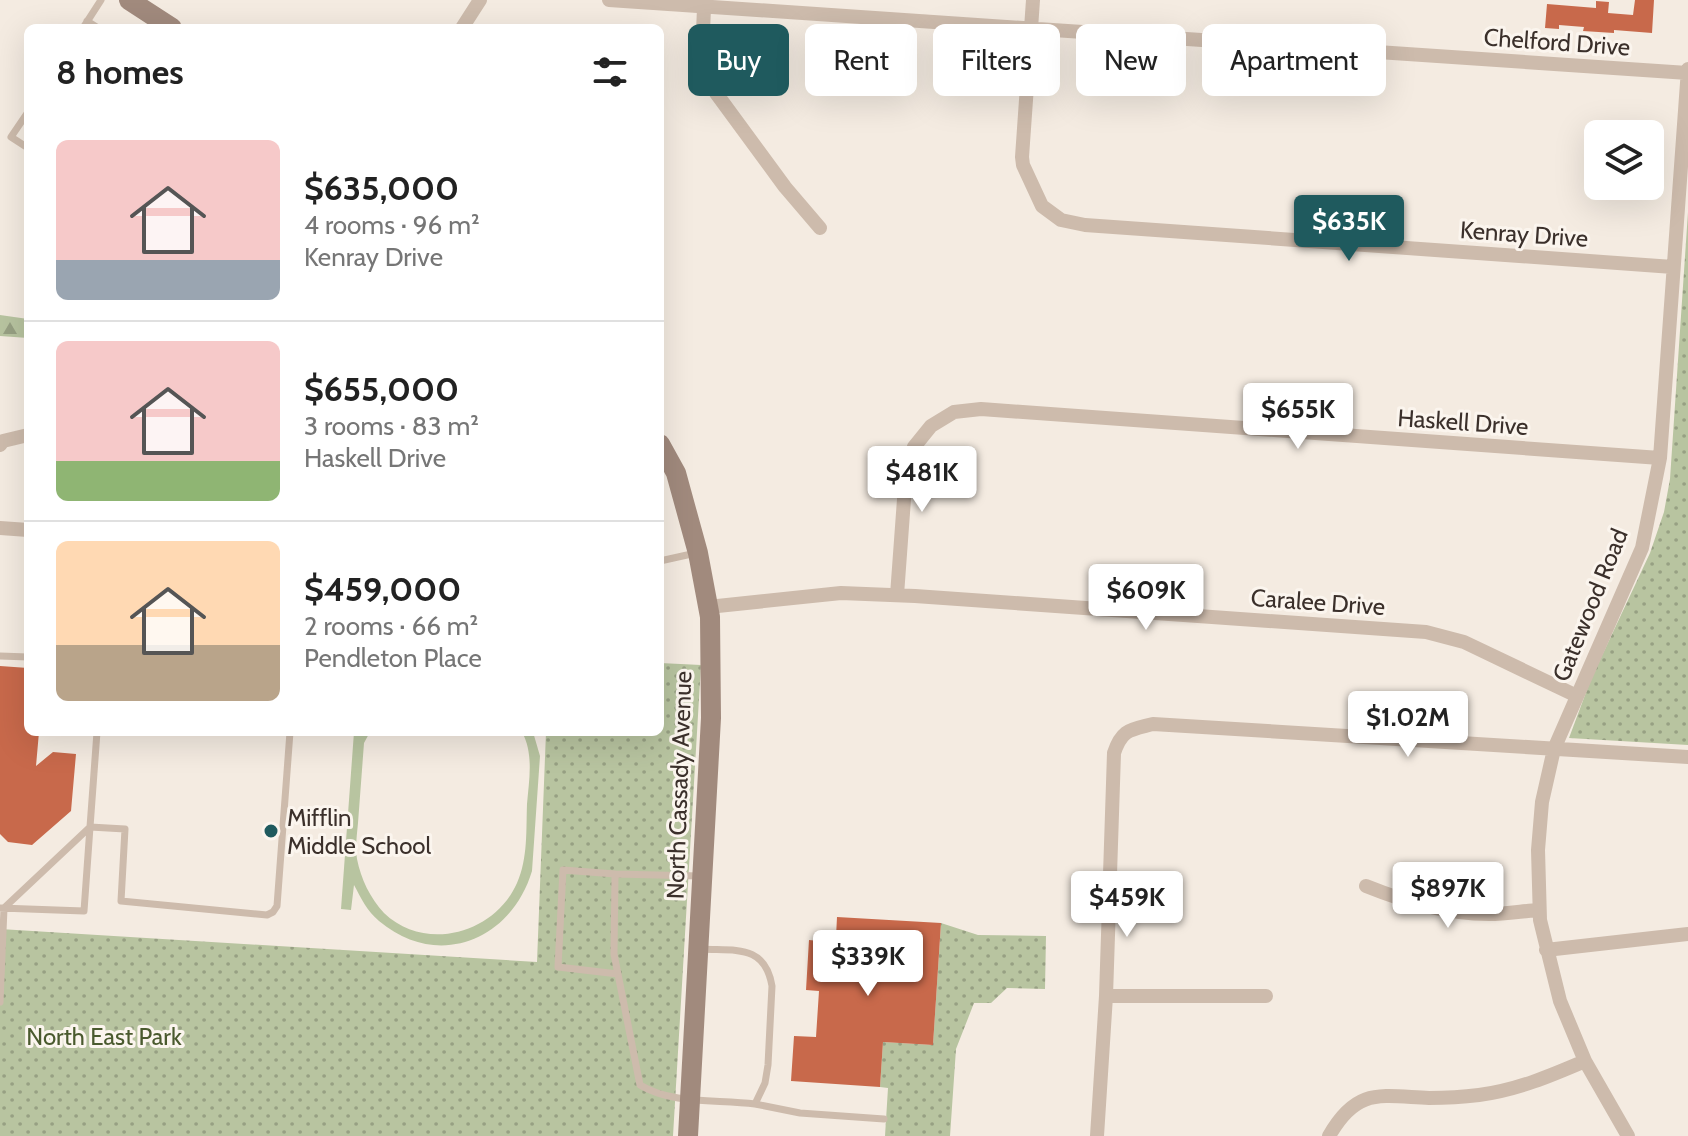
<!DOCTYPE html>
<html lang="en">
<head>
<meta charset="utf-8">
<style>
  :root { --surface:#fff; --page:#f2f2f2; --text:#222; --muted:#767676; --line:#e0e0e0; --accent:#1f5a5e }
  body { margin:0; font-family:Cabin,sans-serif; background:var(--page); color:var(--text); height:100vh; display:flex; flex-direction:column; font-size:30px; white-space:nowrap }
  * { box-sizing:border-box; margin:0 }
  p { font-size:26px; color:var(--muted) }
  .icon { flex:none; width:44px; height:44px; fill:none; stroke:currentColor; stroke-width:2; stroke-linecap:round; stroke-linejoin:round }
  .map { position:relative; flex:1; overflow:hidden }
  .details { position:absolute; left:24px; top:24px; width:640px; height:712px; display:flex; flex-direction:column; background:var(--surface); border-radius:12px; box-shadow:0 8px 32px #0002 }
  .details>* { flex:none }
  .banner { position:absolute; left:688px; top:24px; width:760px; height:72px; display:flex; gap:16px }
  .tools { position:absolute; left:1584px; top:120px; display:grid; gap:16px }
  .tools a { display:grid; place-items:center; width:80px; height:80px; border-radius:12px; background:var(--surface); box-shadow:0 8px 32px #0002; font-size:40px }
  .price { position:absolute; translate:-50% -68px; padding:0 18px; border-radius:8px; background:#fff; color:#222; font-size:26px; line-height:52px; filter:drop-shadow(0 2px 4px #0008) }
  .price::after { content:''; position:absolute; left:50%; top:48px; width:24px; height:18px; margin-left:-12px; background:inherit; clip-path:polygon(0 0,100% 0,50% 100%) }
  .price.selected { background:var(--accent); color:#fff }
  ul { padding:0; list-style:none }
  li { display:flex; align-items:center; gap:24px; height:200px; padding:0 32px }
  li+li { border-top:2px solid var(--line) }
  li span { display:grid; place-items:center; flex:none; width:224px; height:160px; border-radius:12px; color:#555 }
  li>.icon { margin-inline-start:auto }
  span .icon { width:96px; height:96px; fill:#fffc; stroke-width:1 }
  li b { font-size:34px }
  h2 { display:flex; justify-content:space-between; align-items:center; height:96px; padding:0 32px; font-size:34px }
  .pill { padding:0 28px; border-radius:12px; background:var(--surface); box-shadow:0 8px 32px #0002; font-size:28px; line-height:72px }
  .pill.selected { background:var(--accent); color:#fff }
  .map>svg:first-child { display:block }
  .grass { fill:#b8c4a0 }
  .forest { fill:url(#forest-firs) }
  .park { fill:url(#park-dots) }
  .building { fill:#c8694b }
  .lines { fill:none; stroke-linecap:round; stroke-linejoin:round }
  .service { stroke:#cdbbac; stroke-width:7 }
  .minor { stroke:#cdbbac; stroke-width:14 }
  .secondary { stroke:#a18a7d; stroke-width:20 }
  .poi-dot { fill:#1f5a5e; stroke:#fbf5ee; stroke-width:3 }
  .labels { text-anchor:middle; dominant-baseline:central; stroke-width:6; stroke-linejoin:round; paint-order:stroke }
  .street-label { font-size:24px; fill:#3b302b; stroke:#fbf5ee }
  .poi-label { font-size:24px; fill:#3b302b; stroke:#fbf5ee; text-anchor:start }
  .park-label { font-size:24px; fill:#4a5a2e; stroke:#fbf5ee }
</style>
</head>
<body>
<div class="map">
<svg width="1688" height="1136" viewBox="0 0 1688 1136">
  <defs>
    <pattern id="forest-firs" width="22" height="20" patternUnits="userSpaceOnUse" patternTransform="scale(2)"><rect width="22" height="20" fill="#b8c4a0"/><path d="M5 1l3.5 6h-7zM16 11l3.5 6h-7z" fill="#97a083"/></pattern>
    <pattern id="park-dots" width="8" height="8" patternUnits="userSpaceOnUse" patternTransform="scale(2)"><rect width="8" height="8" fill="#b8c4a0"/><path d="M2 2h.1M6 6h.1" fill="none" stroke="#97a083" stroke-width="1.8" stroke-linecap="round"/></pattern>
  </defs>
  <rect width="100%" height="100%" fill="#f4ebe1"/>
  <path class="grass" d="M354,732H370L364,743C362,770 360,796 358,823C357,834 355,848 357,859C361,879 370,898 384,913C426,953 495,933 517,883C528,858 526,830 527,804C529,780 534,754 522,732H533L540,756L532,871C511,941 437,970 379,921C367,911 361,898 354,885L351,910L341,909Z"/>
  <path class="forest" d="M0,315L28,319V338L0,336Z"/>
  <path class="park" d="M1688,212V745L1569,738L1591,679L1650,553L1664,512L1670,479Z
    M660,663L701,665L673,1136H0V929L537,962L546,732H660Z
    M941,923L978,935L1046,936L1045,989L1007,988L991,1003H974L956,1049L950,1136H885L888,1088L880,1087L883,1042L933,1045Z"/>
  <path class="building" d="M1635,0H1654L1652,33L1614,30V33L1583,31L1584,27L1559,25V29L1545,28L1547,4L1596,8V1L1609,2L1608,13L1633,15Z
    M0,666L28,668V732H39L36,766L53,752L76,754L71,811L32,845L8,842L0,834Z
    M837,917L941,923L933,1045L883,1042L880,1087L791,1081L794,1036L816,1037L819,991L806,990L809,940L819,941L820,936L836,937Z"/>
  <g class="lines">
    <path class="service" d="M87,21L98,28
      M83,28L101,0
      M28,112L11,137L28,148
      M660,561L696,553
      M0,656L28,657
      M615,874L563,870L558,967L618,974
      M700,876L615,874L614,954L640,1085C673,1105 717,1099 755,1104L765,1083L768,1065L772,986C765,944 735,951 702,949
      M0,908L84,911L90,827L125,829L121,901L267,915L273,912L277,906L290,732
      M0,1002L4,908L90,827L97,732
      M755,1104L800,1113L884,1119"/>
    <path class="minor" d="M609,0L1688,73
      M1033,0L1022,157L1023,165L1042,206L1061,220L1085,225L1673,267
      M704,8L703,32L704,64L716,93L785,187L820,228
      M462,28L480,0
      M0,445L3,441L28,435
      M0,528L28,530
      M897,595L906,472L914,447L931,426L954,412L981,409L1660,458
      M708,607L841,593L915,596L1426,632L1464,642L1577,696
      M1366,886C1406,902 1446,914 1489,914C1506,914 1523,911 1539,910
      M1546,950L1688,934
      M1106,996H1266
      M1097,1136L1106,996L1114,753C1122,729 1130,730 1153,724L1688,757
      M1329,1136C1357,1087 1380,1096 1429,1098C1445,1098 1463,1097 1479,1095C1517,1090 1550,1076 1585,1061
      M1628,1136L1585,1061L1560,1001L1540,920L1538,850L1542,802L1554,749L1642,548L1660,458L1688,69"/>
    <path class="secondary" d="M129,0L172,28
      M660,444L676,473L698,553L710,617L711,718L688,1136"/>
  </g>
  <circle class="poi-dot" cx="271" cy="831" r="8"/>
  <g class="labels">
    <g class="street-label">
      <text transform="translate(1557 42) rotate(4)">Chelford Drive</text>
      <text transform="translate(1524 234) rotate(4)">Kenray Drive</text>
      <text transform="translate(1463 422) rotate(4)">Haskell Drive</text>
      <text transform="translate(1318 602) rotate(4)">Caralee Drive</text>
      <text transform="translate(1590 605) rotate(-68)">Gatewood Road</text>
      <text transform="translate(679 785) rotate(-88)">North Cassady Avenue</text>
    </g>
    <g class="poi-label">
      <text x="287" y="817">Mifflin<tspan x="287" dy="28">Middle School</tspan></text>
    </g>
    <g class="park-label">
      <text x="104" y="1036">North East Park</text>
    </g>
  </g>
</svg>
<div class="tools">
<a><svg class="icon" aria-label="layers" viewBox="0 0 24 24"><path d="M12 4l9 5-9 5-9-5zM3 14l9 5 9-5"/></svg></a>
</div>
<b class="price selected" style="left:1349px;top:263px">$635K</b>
<b class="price" style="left:1298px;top:451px">$655K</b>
<b class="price" style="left:922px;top:514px">$481K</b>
<b class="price" style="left:1146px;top:632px">$609K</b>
<b class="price" style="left:1408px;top:759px">$1.02M</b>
<b class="price" style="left:1448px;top:930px">$897K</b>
<b class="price" style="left:1127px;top:939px">$459K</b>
<b class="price" style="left:868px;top:998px">$339K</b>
<div class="banner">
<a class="pill selected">Buy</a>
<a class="pill">Rent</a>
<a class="pill">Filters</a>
<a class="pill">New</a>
<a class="pill">Apartment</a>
</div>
<section class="details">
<h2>8 homes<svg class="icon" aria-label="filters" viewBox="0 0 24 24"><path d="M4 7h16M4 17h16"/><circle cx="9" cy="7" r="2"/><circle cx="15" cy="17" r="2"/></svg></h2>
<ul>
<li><span style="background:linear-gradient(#f6c9c9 75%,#9aa5b1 0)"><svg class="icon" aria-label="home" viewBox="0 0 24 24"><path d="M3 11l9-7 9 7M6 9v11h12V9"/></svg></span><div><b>$635,000</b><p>4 rooms · 96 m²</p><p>Kenray Drive</p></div></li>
<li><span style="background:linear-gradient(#f6c9c9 75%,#8fb573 0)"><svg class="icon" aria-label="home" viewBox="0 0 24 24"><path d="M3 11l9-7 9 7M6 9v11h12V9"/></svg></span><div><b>$655,000</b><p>3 rooms · 83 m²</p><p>Haskell Drive</p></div></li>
<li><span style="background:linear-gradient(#ffd9b3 65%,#b9a48a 0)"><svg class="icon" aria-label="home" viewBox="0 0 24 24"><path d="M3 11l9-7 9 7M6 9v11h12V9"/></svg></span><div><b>$459,000</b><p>2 rooms · 66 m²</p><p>Pendleton Place</p></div></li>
</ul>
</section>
</div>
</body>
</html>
